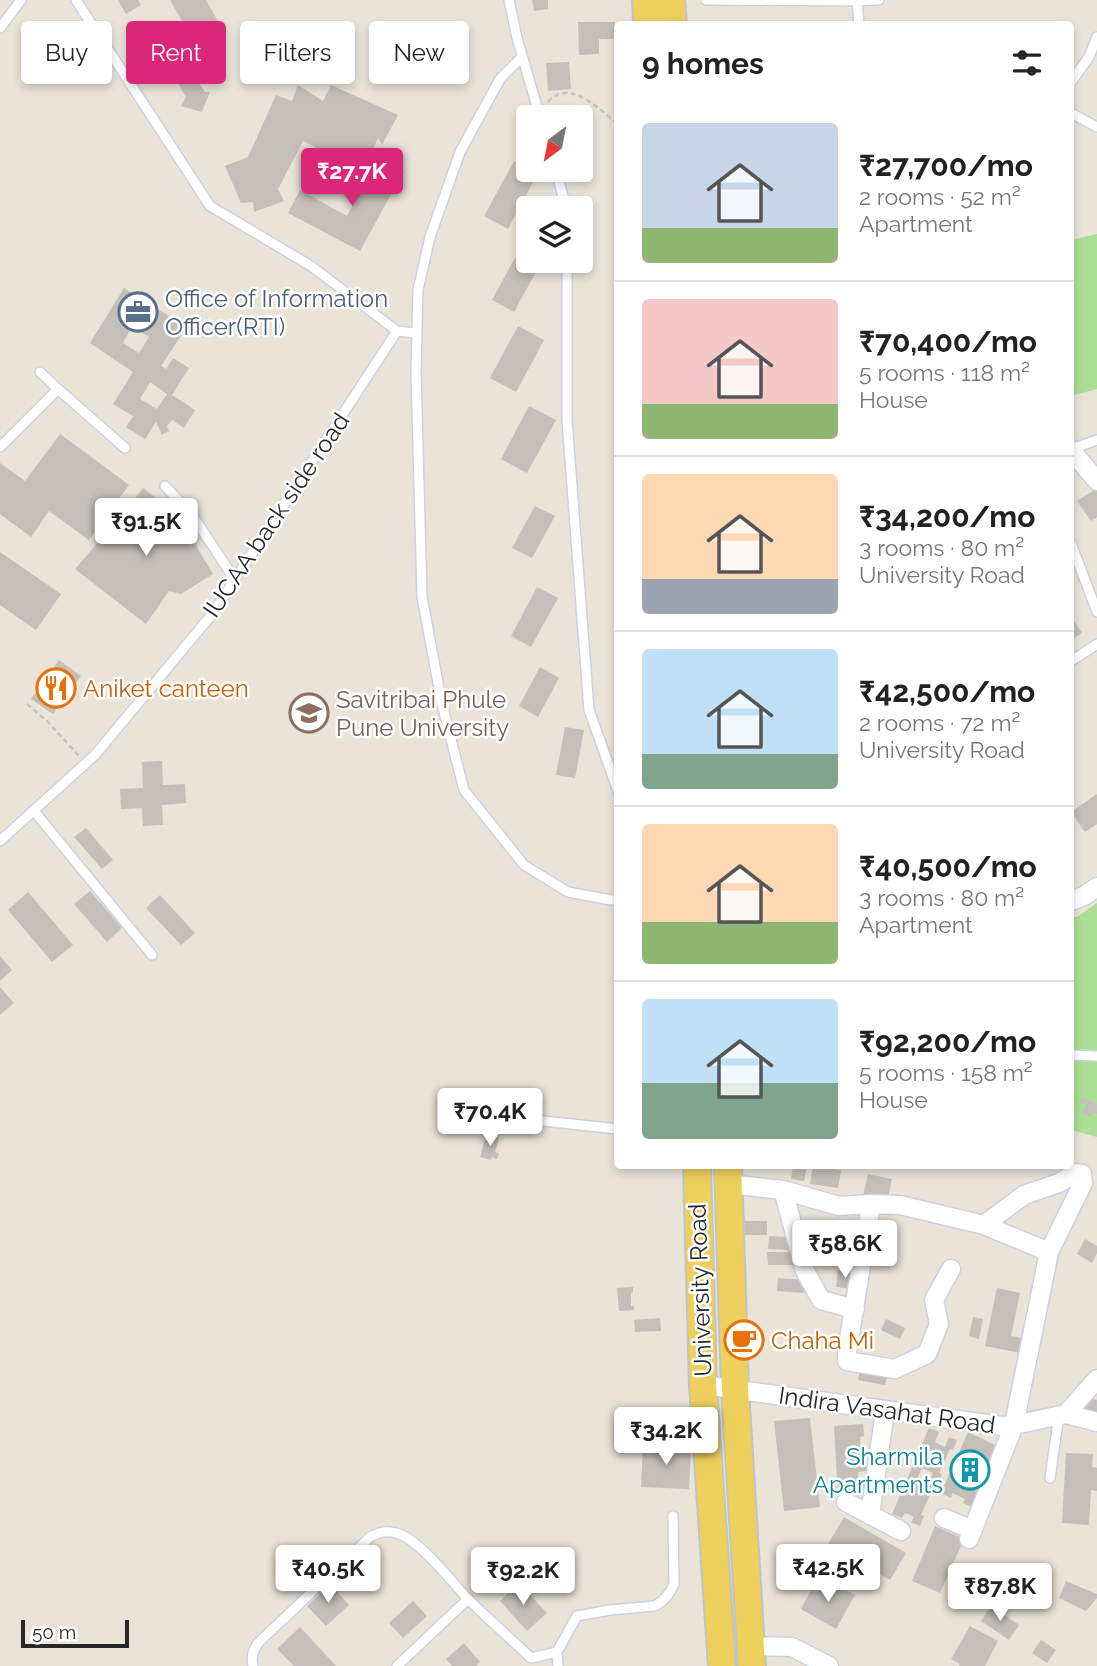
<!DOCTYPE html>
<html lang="en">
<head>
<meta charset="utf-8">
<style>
  :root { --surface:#fff; --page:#f2f2f2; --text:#222; --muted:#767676; --line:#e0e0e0; --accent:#db2777 }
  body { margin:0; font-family:Raleway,sans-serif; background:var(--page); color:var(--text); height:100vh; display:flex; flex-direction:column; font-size:26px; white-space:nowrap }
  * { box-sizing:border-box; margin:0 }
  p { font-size:23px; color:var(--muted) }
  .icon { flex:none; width:38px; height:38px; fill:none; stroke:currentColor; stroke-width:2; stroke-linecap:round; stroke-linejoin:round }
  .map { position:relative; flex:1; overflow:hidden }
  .side { position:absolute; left:614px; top:21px; width:460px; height:1148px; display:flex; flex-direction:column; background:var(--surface); border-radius:7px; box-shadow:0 4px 10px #0003 }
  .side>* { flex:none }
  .guide { position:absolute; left:21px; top:21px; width:488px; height:63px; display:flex; gap:14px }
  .needle { width:46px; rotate:212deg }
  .fabs { position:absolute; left:516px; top:105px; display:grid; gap:14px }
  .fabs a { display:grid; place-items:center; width:77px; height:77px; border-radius:7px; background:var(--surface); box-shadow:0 4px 10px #0003; font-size:35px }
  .scale { position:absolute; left:21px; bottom:18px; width:108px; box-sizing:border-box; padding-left:7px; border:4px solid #272727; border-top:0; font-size:19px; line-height:24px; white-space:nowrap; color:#272727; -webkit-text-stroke:5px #fff; paint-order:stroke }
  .price { position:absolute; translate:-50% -60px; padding:0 16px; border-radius:7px; background:#fff; color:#222; font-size:23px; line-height:46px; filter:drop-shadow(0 2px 4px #0008) }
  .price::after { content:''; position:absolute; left:50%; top:42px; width:21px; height:16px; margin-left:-10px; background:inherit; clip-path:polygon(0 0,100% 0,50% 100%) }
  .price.active { background:var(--accent); color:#fff }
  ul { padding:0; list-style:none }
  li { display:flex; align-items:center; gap:21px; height:175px; padding:0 28px }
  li+li { border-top:2px solid var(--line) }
  li span { display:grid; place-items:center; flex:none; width:196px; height:140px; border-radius:7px; color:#555 }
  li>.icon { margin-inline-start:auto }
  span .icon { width:84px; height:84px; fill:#fffc; stroke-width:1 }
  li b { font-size:30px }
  h2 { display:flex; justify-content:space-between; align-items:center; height:84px; padding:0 28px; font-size:30px }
  .pill { padding:0 24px; border-radius:7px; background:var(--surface); box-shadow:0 4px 10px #0003; font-size:24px; line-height:63px }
  .pill.active { background:var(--accent); color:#fff }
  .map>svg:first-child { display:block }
  .green { fill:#acdf95 }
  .building { fill:#c4bfb8; fill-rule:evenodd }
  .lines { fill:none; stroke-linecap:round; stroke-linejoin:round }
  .lane-casing { stroke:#ced0e0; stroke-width:12 }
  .street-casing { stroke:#ced0e0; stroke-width:21 }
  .primary-casing { stroke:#c3c3c3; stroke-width:30 }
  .path { stroke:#c3c3c3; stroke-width:2.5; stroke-dasharray:5 3.5; stroke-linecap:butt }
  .lane { stroke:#fff; stroke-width:9 }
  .street { stroke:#fff; stroke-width:18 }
  .primary { stroke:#ecd05b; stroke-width:26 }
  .labels { text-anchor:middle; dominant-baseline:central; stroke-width:5; stroke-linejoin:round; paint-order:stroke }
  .service-label { font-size:24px; fill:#4e5e75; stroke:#fff; text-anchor:start }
  .street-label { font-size:24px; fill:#272727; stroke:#fff }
  .food-label { font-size:24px; fill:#c56008; stroke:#fff; text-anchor:start }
  .education-label { font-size:24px; fill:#785e54; stroke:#fff; text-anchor:start }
  .culture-label { font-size:24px; fill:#0d838f; stroke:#fff; text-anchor:end }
</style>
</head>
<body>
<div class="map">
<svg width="1097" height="1666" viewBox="0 0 1097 1666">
  <rect width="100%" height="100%" fill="#e9e3d8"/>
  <path class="green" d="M1097,234V389L1071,396V240Z
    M1097,903V1137L1071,1130V916L1077,917Z"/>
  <path class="building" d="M118,0H138L141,5L126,14Z
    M170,0H206L223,30L196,46Z
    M532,0H548V9L534,11Z
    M578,22H615V39H599V54L579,55Z
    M171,59L191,65V72L205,92H210L202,112L181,106L186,97L177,82L170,84L164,82Z
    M569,62L571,89L548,91L546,63Z
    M298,85L323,101L331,85L398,115L382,145L378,138L363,171L303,141L278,189L284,201L254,212L253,202L241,203L225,166L248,157L276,95L292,101Z
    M379,157L404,171L360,251L288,213L300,190L347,216Z
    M514,161L538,173L508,229L484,216Z
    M521,247L528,252V261H542L514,312L492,300Z
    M124,288L187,327L161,366L166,369L173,358L189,368L172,395L195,410L184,428L172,420L167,426L169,431L162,435L156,422L145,439L126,427L133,416L113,404L133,372L90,343ZM132,326L149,337L139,353L123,343ZM150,382L167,394L157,409L140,399Z
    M518,326L544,340L516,392L490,378Z
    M529,406L556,420L527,473L501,459Z
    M60,434L129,485L89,540L49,511L31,537L0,514V463L25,481Z
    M143,488L178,515L213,574L181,594L169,591L146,624L75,569L100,540L127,541L111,530Z
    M1097,488V517L1091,521L1077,501Z
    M535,506L555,516L532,558L512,548Z
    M0,552L61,594L36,630L0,605Z
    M537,587L558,598L531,647L511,636Z
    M1071,616L1082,633L1071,640Z
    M59,660L81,676L53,714L31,699Z
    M540,667L559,678L538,717L519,706Z
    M565,727L584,730L575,778L556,775Z
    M162,761L163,785L185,784L186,803L162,805L163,825L143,826L142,808L121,809L120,789L143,788L142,762Z
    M1097,794V824L1085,832L1071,812Z
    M86,828L113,860L102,869L74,837Z
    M90,891L122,928L107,942L74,904Z
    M28,892L73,945L52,962L8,910Z
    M160,895L195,933L181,945L146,908Z
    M0,956L12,970L0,981Z
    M0,987L14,1003L0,1015Z
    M1082,1098L1097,1104V1114L1093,1113L1092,1117L1082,1113L1086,1105L1080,1103Z
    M486,1135L499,1138L495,1152L499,1153L497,1159L492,1157L491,1160L480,1157Z
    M793,1166H807L804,1181L791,1179Z
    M813,1166L841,1170L838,1188L810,1184Z
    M868,1174L892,1179L887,1202L863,1196Z
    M745,1221H767V1235H745Z
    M849,1222L863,1225L860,1236L847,1234Z
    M769,1236L789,1237L788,1250L768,1249Z
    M1085,1239L1097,1246V1253L1092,1263L1077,1254Z
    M847,1240L864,1243L859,1272L841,1269Z
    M767,1252H793V1265H768Z
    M838,1270L855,1273L853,1289L836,1287Z
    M778,1278L805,1280L804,1293L777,1291Z
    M633,1287V1292L631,1293V1306H634V1310L619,1311L617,1288Z
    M997,1288L1020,1293L1011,1336L1028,1339L1025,1354L985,1346Z
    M973,1317L983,1319L979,1339L969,1336Z
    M660,1318L661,1331L635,1332L634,1320Z
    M886,1319L905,1328L900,1339L881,1330Z
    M861,1366L888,1372L885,1385L858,1380Z
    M1085,1397L1097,1400V1419L1080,1414Z
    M810,1418L820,1507L784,1511L774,1421Z
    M863,1424L864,1436L860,1437L861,1451H865L867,1471L858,1472L859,1485H864L865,1495L838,1496L834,1426Z
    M929,1428L939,1432L935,1442L945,1447L949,1437L957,1440L953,1450L950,1449L939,1473L942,1474L935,1493L931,1492L921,1515L924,1516L920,1526L911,1522L914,1517L905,1513L902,1518L892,1514ZM922,1468L933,1473L926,1488L915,1483Z
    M968,1432L999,1447L972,1507L963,1503L965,1499L952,1493L951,1498L941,1493Z
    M643,1444L691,1446L689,1489L641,1487Z
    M1066,1453L1093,1454L1092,1467L1097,1468V1491L1091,1490L1089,1525L1062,1523Z
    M844,1517L906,1553L890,1580L828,1544Z
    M935,1526L964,1539L940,1593L912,1581Z
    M1066,1581L1097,1594V1598L1086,1611L1059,1598Z
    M832,1582L855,1595L836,1629L801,1609L814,1584L827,1591Z
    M519,1583L547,1613L527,1631L500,1601Z
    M330,1584L349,1605L326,1626L307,1606Z
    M413,1601L427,1616L403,1638L389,1623Z
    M991,1606L1019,1625L1009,1640L981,1621Z
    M970,1626L998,1641L985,1666H959L960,1664L951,1659Z
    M300,1627L336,1666H294L277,1649Z
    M1041,1640L1056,1650L1047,1663L1032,1653Z
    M464,1643L480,1662L476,1666H452L446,1659Z"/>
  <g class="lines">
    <g class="lane-casing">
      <path id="lane" d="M76,0L210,206L311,266L397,331L417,333
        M509,0L517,38L540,117
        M706,0L858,1L879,0
        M857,0L859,24
        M0,28L21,0
        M522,57L500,79L460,152L430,237L418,290L416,372L422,597L442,704L464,790L524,865L568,892L611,900L618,899
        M1071,82L1089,57L1097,37
        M1071,113L1097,127
        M556,170L566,208
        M567,261V420L589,710L618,791
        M40,372L58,389
        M0,447L58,389L125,448
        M1071,449L1097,440
        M165,486L193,516L235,580
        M1071,543L1097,612
        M1071,661L1097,644
        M34,811L152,955
        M0,841L95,755L213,613L397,331
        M1071,1055L1097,1056
        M515,1118L618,1129
        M1050,1478L1059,1415
        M253,1666C251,1657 253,1651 258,1643L370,1537C377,1533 387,1530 396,1533C418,1538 451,1581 467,1598C488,1619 510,1638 531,1658L557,1652
        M397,1666L468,1599
        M558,1666L557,1652L577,1616L610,1610L655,1606C664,1601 670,1594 674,1584L673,1516"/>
    </g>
    <g class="street-casing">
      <path id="street" d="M1071,450L1097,481
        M1071,901L1084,896L1097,887
        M728,1184L783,1190L839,1206L871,1204L900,1205L984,1225L1049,1252L1014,1425L969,1539
        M783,1190L805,1271L821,1300L855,1309
        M871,1204L847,1352V1361L895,1369L927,1354L939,1324L934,1300L951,1269
        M984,1225L1024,1195L1059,1183L1075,1173L1082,1174L1083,1183L1049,1252
        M703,1385L1002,1426L1014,1425L1066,1414L1097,1379
        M1066,1414L1097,1422
        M846,1502L901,1531
        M870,1515L885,1411
        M944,1518L973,1530
        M750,1646L792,1647L829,1666"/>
    </g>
    <g class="primary-casing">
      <path id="primary" d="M646,0L647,24
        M671,0L673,24
        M697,1166L703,1385L722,1666
        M728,1166L735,1389L752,1666"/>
    </g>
    <path class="path" d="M548,102C568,78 597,107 614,121L618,122
      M27,704L47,721L79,756"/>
    <use href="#lane" class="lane"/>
    <use href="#street" class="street"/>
    <use href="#primary" class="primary"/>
  </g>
  <defs>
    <g id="office-ring" transform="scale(2.0125)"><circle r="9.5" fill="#fff" stroke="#5c6f8a" stroke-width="1.5"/><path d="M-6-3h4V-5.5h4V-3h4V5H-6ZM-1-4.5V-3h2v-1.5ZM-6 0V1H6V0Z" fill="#5c6f8a"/></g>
    <g id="restaurant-ring" transform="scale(2.0125)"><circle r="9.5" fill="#fff" stroke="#e8710a" stroke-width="1.5"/><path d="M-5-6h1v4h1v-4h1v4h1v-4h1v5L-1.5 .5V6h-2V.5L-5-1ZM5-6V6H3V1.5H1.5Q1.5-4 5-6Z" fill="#e8710a"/></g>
    <g id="university-ring" transform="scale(2.0125)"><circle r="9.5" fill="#fff" stroke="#8d6e63" stroke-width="1.5"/><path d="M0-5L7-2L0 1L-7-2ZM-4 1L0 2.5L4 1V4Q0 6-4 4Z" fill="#8d6e63"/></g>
    <g id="cafe-ring" transform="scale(2.0125)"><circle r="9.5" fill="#fff" stroke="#e8710a" stroke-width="1.5"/><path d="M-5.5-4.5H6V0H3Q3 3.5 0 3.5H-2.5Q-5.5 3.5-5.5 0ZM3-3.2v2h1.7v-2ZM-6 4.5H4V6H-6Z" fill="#e8710a"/></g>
    <g id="building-ring" transform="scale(2.0125)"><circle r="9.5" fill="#fff" stroke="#0f9aa8" stroke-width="1.5"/><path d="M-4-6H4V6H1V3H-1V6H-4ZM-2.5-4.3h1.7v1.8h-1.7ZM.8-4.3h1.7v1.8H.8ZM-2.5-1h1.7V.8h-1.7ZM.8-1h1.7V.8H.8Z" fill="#0f9aa8"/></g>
  </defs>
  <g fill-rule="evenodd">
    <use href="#office-ring" x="138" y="312"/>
    <use href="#restaurant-ring" x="56" y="688"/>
    <use href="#university-ring" x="309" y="713"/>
    <use href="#cafe-ring" x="744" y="1340"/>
    <use href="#building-ring" x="970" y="1470"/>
  </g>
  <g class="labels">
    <g class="service-label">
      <text x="165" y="298">Office of Information<tspan x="165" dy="28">Officer(RTI)</tspan></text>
    </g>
    <g class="street-label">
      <text transform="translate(276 515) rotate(-56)">IUCAA back side road</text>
      <text transform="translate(700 1290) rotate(-92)">University Road</text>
      <text transform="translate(887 1410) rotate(8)">Indira Vasahat Road</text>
    </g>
    <g class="food-label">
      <text x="83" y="688">Aniket canteen</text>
      <text x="771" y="1340">Chaha Mi</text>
    </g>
    <g class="education-label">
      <text x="336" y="699">Savitribai Phule<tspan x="336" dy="28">Pune University</tspan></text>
    </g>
    <g class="culture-label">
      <text x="943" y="1456">Sharmila<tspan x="943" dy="28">Apartments</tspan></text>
    </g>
  </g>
</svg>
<div class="fabs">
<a><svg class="needle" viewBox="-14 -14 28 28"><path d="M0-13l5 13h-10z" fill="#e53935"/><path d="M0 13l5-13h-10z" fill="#767676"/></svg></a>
<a><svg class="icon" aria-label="layers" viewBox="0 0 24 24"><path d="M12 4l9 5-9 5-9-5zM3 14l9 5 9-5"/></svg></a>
</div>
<div class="scale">50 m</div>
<b class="price active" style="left:352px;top:208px">₹27.7K</b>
<b class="price" style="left:146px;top:558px">₹91.5K</b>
<b class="price" style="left:490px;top:1148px">₹70.4K</b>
<b class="price" style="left:845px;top:1280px">₹58.6K</b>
<b class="price" style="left:666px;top:1467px">₹34.2K</b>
<b class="price" style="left:828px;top:1604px">₹42.5K</b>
<b class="price" style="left:328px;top:1605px">₹40.5K</b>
<b class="price" style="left:523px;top:1607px">₹92.2K</b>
<b class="price" style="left:1000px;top:1623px">₹87.8K</b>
<div class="guide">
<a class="pill">Buy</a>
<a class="pill active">Rent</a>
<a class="pill">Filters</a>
<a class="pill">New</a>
</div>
<section class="side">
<h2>9 homes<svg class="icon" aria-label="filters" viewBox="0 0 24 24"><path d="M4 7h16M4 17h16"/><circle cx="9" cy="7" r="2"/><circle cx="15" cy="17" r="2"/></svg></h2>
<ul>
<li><span style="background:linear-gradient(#c9d6e8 75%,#8fb573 0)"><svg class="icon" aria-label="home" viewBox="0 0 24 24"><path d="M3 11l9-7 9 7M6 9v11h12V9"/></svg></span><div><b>₹27,700/mo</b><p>2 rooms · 52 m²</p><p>Apartment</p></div></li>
<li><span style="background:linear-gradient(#f6c9c9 75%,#8fb573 0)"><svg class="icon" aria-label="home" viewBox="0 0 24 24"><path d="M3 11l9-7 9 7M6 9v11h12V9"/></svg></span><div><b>₹70,400/mo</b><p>5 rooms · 118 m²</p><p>House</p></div></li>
<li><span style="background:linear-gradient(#ffd9b3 75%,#9aa5b1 0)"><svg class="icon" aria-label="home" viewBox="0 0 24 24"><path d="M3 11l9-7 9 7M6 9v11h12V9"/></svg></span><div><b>₹34,200/mo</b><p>3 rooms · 80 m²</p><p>University Road</p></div></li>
<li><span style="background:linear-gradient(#bfe0f5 75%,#7fa58c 0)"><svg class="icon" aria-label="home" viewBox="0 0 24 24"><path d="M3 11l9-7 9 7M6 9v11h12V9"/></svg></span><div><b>₹42,500/mo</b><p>2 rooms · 72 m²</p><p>University Road</p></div></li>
<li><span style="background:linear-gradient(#ffd9b3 70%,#8fb573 0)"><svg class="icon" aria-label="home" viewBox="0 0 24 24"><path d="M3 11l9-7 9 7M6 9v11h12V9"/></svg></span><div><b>₹40,500/mo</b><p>3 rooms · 80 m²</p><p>Apartment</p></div></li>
<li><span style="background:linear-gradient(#bfe0f5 60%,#7fa58c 0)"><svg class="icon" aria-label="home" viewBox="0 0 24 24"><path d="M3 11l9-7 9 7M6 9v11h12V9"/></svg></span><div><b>₹92,200/mo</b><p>5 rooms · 158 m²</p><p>House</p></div></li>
</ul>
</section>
</div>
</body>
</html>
